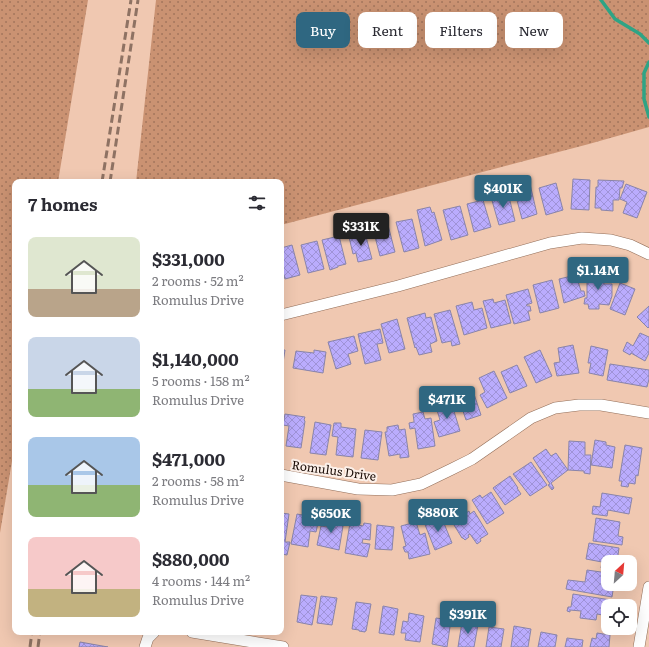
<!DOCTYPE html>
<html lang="en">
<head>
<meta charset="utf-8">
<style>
  :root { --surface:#fff; --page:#f2f2f3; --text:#2b2b33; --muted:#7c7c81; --accent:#2f6781 }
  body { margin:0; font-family:Literata,serif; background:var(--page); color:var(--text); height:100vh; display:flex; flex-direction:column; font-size:15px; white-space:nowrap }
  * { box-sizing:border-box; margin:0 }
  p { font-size:13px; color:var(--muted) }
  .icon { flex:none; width:22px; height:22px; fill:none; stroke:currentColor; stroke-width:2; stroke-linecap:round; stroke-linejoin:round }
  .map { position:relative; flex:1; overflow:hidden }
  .panel { position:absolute; left:12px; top:179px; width:272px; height:456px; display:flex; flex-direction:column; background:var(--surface); border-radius:8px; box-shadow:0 4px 16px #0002 }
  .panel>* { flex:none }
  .banner { position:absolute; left:296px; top:12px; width:293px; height:36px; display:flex; gap:8px }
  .needle { width:26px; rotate:26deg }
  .buttons { position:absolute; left:601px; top:555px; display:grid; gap:8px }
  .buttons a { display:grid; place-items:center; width:36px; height:36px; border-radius:8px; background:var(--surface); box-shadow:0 4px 16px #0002; font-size:20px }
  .price { position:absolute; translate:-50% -34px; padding:0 9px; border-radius:4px; background:var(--accent); color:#fff; font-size:13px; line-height:26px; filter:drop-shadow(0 1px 2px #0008) }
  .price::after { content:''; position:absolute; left:50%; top:24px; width:12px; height:9px; margin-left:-6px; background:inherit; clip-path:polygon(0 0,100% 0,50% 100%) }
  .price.on { background:#222; color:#fff }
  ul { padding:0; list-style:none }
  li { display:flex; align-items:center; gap:12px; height:100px; padding:0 16px }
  li span { display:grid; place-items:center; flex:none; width:112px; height:80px; border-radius:8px; color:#555 }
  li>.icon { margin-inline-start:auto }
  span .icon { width:48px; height:48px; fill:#fffc; stroke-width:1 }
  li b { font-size:17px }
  h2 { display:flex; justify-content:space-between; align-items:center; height:48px; padding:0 16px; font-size:17px }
  .tag { padding:0 14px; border-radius:8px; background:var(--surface); box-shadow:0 4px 16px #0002; font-size:14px; line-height:36px }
  .tag.on { background:var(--accent); color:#fff }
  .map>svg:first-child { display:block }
  .grass { fill:url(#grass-dots) }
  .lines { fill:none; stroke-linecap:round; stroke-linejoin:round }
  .stream { stroke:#2ea485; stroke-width:3.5 }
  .building { fill:url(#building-cross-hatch); stroke:#8984a9 }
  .street-casing { stroke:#926e59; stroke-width:12 }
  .street { stroke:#fff; stroke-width:11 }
  .rail { stroke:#8e7263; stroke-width:3; stroke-dasharray:8 4; stroke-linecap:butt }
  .labels { text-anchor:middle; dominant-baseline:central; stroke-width:4; stroke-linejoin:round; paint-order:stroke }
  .street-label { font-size:12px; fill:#190b05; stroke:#fcf0e9 }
</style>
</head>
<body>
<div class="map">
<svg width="649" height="647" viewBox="0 0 649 647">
  <defs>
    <pattern id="grass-dots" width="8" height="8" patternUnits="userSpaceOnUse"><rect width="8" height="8" fill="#ca9272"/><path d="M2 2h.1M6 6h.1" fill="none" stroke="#a3755c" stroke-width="1.8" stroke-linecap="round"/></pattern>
    <pattern id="building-cross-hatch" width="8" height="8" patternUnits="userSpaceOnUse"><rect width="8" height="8" fill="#baacfd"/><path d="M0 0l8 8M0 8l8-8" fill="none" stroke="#9f93d7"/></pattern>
  </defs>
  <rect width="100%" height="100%" fill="#f0c8b1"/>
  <path class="grass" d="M0,0H88L58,182H15V443L0,533Z
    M156,0H649V127L589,144L281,225V182H136Z"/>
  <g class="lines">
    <path class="stream" d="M601,0L615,19L640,34L649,43
      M649,62L644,73V99L649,117"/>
  </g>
  <path class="building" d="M573,179L590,180L589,210L571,209Z
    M598,180L624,181L622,188H620L619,200H613V211L601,210V208H595L596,187H598Z
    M556,183L563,210L546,215L539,188Z
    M530,184L537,214L522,219L514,189Z
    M626,184L647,192L637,218L623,213L627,202L620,199Z
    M508,193L515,221L499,225L491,197Z
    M483,200L491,227L474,232L467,204Z
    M460,206L468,235L451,240L443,210Z
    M430,207L432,213L434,212L442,240L425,246L417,210Z
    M412,219L419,248L404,252L396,222Z
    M388,225L395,252L380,256L373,229Z
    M365,233L372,259L358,262L356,253L353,254L349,237Z
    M339,236L346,264L338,266V267L330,270L322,240Z
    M317,241L324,269L308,273L301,245Z
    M292,245L300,275L285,279L281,265V248Z
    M587,273H604V284H612V296L609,305L599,304V309H589L588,304H584L585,298H587Z
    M576,275L581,291H584L585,296L564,303L559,279Z
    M552,280L559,308L540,313L533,285Z
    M620,283L635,289L625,315L610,309Z
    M528,289L532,303L526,305L527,306H530L531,311H528L530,320L514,324L506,295Z
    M493,299L494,303L505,300L511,323L491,328L483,301Z
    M472,302L474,310L482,308L487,328L464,335L456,306Z
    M649,306V327L648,328L637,317Z
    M450,310L460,344L452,346L451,341L442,343L434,314Z
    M425,313L426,318L431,317L437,341L430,344L432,352L419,355L416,347L415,348L407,318Z
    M397,319L405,349L389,353L381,324Z
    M380,329L383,343L377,344L381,360L365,364L358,334Z
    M640,333L649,337V353L645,361L631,353L630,355L623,351L627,342L633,346Z
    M354,336L358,351L348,354L351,364L336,369L328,342Z
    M573,345L579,373L557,376L554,363L560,362L558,348Z
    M591,346L608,350L603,376L589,373L591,363H588Z
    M281,350H285L283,363H281Z
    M314,350L326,352L323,373L293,368L296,351L314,353Z
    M540,350L552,376L536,383L524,357Z
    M610,364L649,370V379L647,387L607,380Z
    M517,365L527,386L510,393L501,372Z
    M494,371L507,398L487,408L480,395L485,392L479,378Z
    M472,388L481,415L466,420L457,393Z
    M454,401L456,407L453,408L460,431L439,437L434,422L440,420L436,407Z
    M423,412L425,419L431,418L435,446L418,449L415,428L410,429L409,423L414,422V421L413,414Z
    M285,414L305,417L304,420L305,421L301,448L286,446L289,426L283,425Z
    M315,422L331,425L326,455L310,453Z
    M334,423H341V427L356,429L353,457L336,455L338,437L332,436Z
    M398,425L399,430L405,429L409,457L400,458V454L389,456L385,432H387V427Z
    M365,430L382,432L378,460L361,458Z
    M595,440L606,442V445L615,447L612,468L591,465Z
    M569,441L585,442V455H591L590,474L584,473V471L568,470Z
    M625,445L642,448L638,476L636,475L635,484L629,483L628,487L621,486L622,481H619Z
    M546,449L551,456L556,453L568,470L551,483L554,488L552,490L548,485L550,484L533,458Z
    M531,462L547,485L530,496L513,474Z
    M510,476L518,488H517L521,494L505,505L493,488Z
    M491,492L504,513L487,524L472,500L480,495L482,498Z
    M602,493L632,498L629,514L608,510L607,516L592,514L593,506L600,507Z
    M460,504L466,513L469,511L470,514L474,511L488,534L480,539L481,541L477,544L470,534L468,535L469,537L465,540L463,538H462L446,512Z
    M281,513L289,514L285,542H290L287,555L281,554Z
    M297,514L319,518L316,532L310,531L308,547L291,544Z
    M441,516L452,543L435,550L424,522Z
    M329,517L344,520L339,550L317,545L321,526L327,527Z
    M596,518L620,522L618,536L623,537L622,545L593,541Z
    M416,522L420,535L425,533L430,554L409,559L408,552H405L403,547L406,546L401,526Z
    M350,523L363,526L364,523L371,524L370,540L363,539L362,543L370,544L367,557L345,553Z
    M377,525L394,527L392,550L375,549Z
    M589,543L619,548L617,562H608V569L601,568L602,562L586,559Z
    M587,570L608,573V584H614L612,597L566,589L568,580L585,582Z
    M573,594L611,600L610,606H608V616L597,614L596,620L580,618L581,611L570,610V612L567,611L568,607H571Z
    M301,595L317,597L312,625L297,622Z
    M321,596L337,598L332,625L317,623Z
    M356,602L371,604L366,631H365V632L359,631V630L352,629Z
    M383,606L398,609L394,635L379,633Z
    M409,613L424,616L420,642L405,640L406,633H401L403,621L408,622Z
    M436,618L451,620L447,647L432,644Z
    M462,622L478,625L474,647H458Z
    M514,626L531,629L528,647H511Z
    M489,627L504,629L501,647H486Z
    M541,632L557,635L555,647H538Z
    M597,633L610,635L609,647H590L592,638L596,639Z
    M567,638L583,640L582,647H565Z
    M80,642L108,647H79Z"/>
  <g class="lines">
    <g class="street-casing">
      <path id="street" d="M281,315L398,286L550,243L582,238L611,240L630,245L649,254
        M281,475L358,489L392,490L421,484L452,469L472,459L531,418L555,408L579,405H601L649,413
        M192,632L283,647
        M145,647L148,638L154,632
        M639,647L649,587"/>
    </g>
    <use href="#street" class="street"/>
    <path class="rail" d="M102,182L131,0
      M110,182L138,0
      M30,647L32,632
      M38,647L40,632"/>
  </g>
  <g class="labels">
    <g class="street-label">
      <text transform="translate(334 470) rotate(8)">Romulus Drive</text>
    </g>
  </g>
</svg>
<div class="buttons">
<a><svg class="needle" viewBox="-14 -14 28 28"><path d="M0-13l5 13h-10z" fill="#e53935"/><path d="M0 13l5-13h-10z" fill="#7c7c81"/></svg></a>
<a><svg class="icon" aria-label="locate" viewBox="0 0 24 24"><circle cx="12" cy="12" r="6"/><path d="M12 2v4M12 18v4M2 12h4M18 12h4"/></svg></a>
</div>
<b class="price" style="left:503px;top:209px">$401K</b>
<b class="price on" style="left:361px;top:247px">$331K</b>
<b class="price" style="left:598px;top:291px">$1.14M</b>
<b class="price" style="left:447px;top:420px">$471K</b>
<b class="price" style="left:438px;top:533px">$880K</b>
<b class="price" style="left:331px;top:534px">$650K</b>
<b class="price" style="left:468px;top:635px">$391K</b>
<div class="banner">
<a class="tag on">Buy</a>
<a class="tag">Rent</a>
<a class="tag">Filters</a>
<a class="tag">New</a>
</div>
<section class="panel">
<h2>7 homes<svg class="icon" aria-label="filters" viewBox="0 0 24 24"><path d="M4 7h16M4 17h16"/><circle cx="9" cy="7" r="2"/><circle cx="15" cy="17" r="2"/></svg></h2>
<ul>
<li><span style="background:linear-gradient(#dfe7d0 65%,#b9a48a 0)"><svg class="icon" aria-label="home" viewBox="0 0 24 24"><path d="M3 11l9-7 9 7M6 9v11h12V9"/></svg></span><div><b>$331,000</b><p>2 rooms · 52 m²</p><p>Romulus Drive</p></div></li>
<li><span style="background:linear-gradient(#c9d6e8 65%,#8fb573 0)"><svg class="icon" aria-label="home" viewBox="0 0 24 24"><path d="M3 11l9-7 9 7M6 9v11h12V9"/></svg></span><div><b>$1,140,000</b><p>5 rooms · 158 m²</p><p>Romulus Drive</p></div></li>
<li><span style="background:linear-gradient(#a9c7e8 60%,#8fb573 0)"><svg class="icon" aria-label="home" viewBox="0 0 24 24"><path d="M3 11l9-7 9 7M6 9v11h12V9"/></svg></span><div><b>$471,000</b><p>2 rooms · 58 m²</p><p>Romulus Drive</p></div></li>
<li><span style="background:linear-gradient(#f6c9c9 65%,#c2b280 0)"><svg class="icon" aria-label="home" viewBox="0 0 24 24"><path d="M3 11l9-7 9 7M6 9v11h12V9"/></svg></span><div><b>$880,000</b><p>4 rooms · 144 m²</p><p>Romulus Drive</p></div></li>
</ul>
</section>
</div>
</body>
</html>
